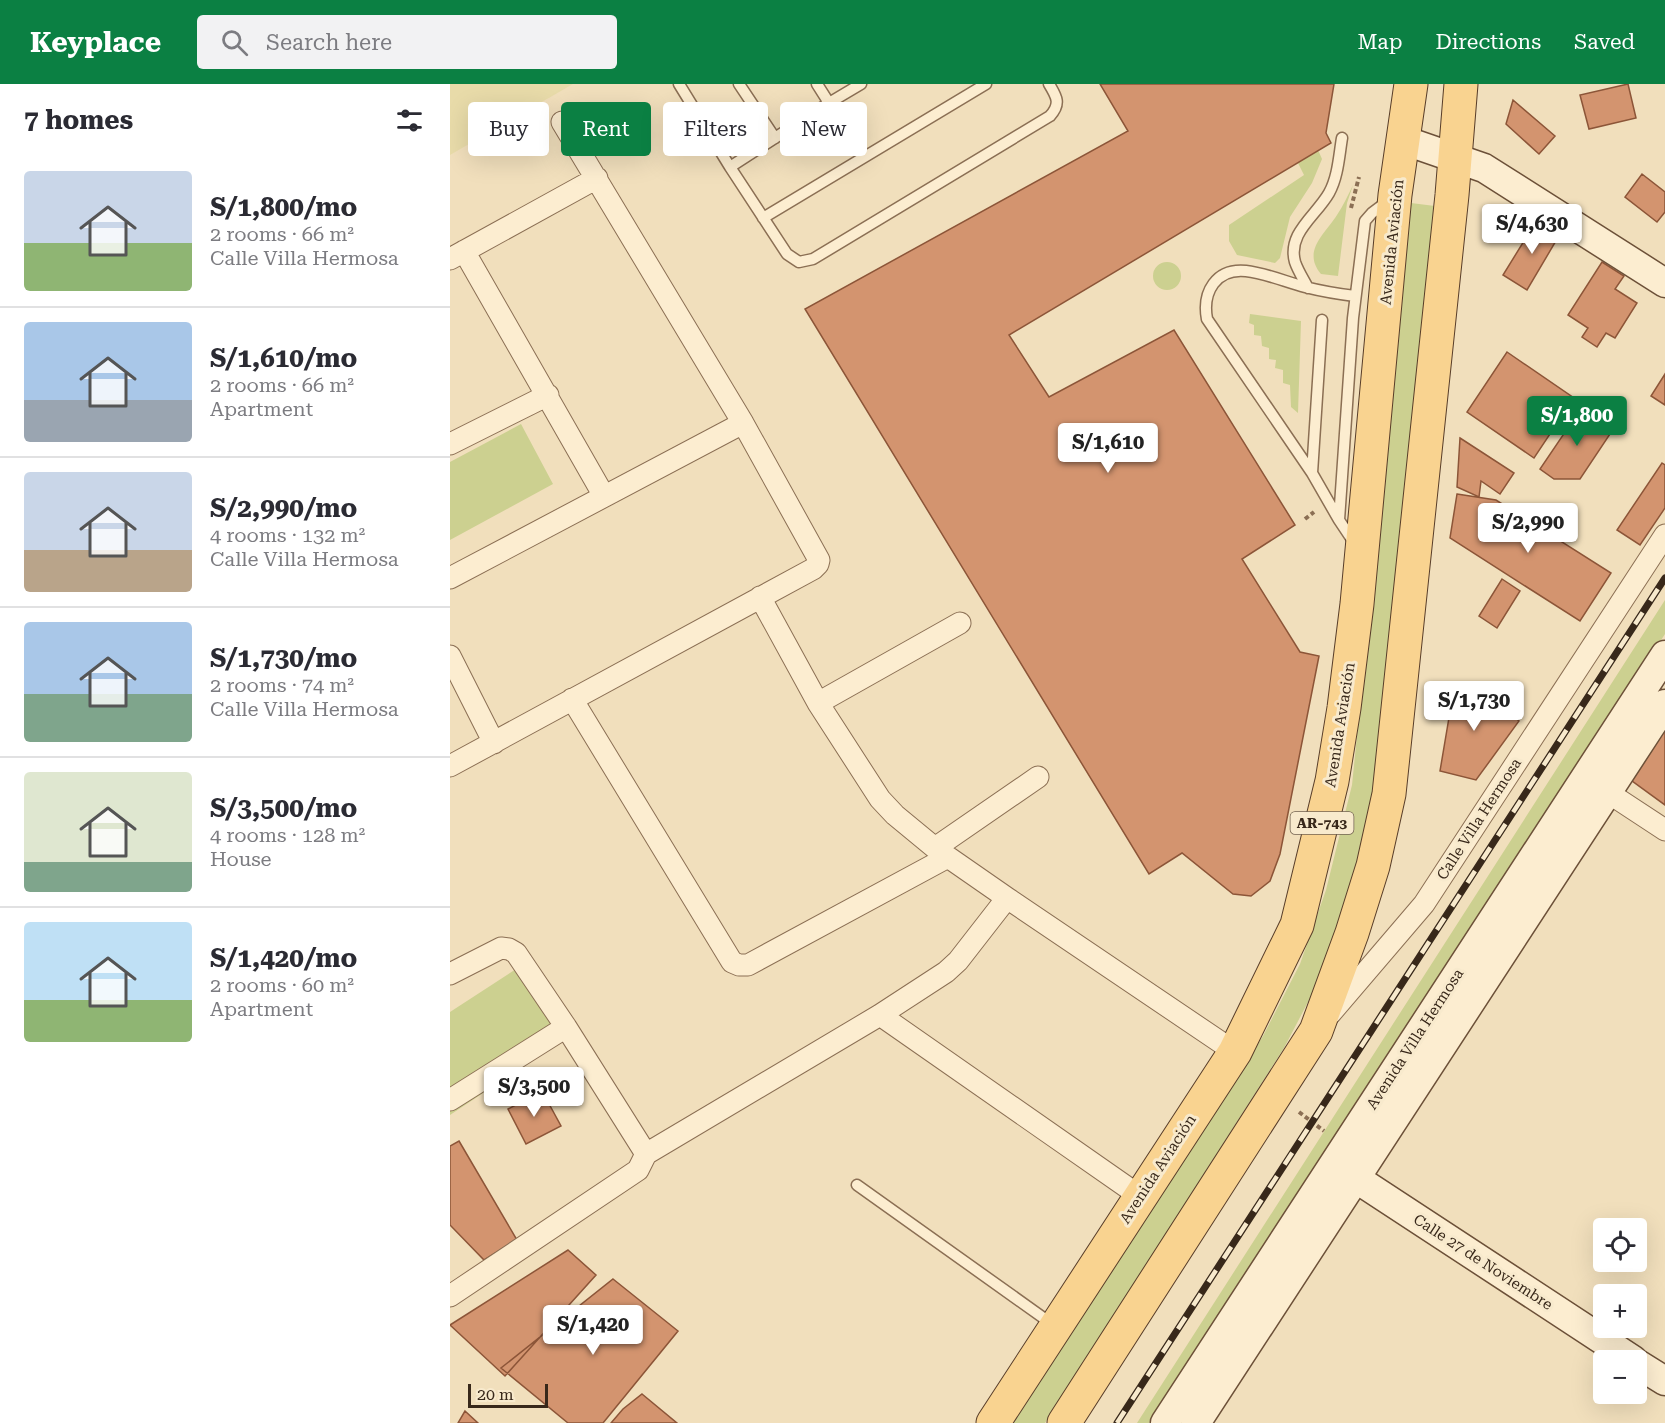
<!DOCTYPE html>
<html lang="en">
<head>
<meta charset="utf-8">
<style>
  :root { --surface:#fff; --page:#f2f2f3; --text:#2b2b33; --muted:#7c7c81; --line:#e1e1e2; --accent:#0b8043 }
  body { margin:0; font-family:"Roboto Serif",serif; background:var(--page); color:var(--text); height:100vh; display:flex; flex-direction:column; font-size:22px; white-space:nowrap }
  * { box-sizing:border-box; margin:0 }
  p { font-size:20px; color:var(--muted) }
  .icon { flex:none; width:33px; height:33px; fill:none; stroke:currentColor; stroke-width:2; stroke-linecap:round; stroke-linejoin:round }
  .map { position:relative; flex:1; overflow:hidden }
  .side { display:flex; flex-direction:column; background:var(--surface); width:450px }
  .side>* { flex:none }
  .guide { position:absolute; left:18px; top:18px; width:570px; height:54px; display:flex; gap:12px }
  .tools { position:absolute; left:1143px; top:1134px; display:grid; gap:12px }
  .tools a { display:grid; place-items:center; width:54px; height:54px; border-radius:6px; background:var(--surface); box-shadow:0 6px 24px #0002; font-size:30px }
  .scale { position:absolute; left:18px; bottom:15px; width:80px; box-sizing:border-box; padding-left:6px; border:3px solid #38281a; border-top:0; font-size:16px; line-height:21px; white-space:nowrap; color:#38281a; -webkit-text-stroke:4px #f8eacd; paint-order:stroke }
  .price { position:absolute; translate:-50% -51px; padding:0 14px; border-radius:6px; background:#fff; color:#222; font-size:20px; line-height:39px; filter:drop-shadow(0 2px 3px #0008) }
  .price::after { content:''; position:absolute; left:50%; top:36px; width:18px; height:14px; margin-left:-9px; background:inherit; clip-path:polygon(0 0,100% 0,50% 100%) }
  .price.current { background:var(--accent); color:#fff }
  ul { padding:0; list-style:none }
  li { display:flex; align-items:center; gap:18px; height:150px; padding:0 24px }
  li+li { border-top:2px solid var(--line) }
  li span { display:grid; place-items:center; flex:none; width:168px; height:120px; border-radius:6px; color:#555 }
  li>.icon { margin-inline-start:auto }
  span .icon { width:72px; height:72px; fill:#fffc; stroke-width:1 }
  li b { font-size:26px }
  h2 { display:flex; justify-content:space-between; align-items:center; height:72px; padding:0 24px; font-size:26px }
  .tag { padding:0 21px; border-radius:6px; background:var(--surface); box-shadow:0 6px 24px #0002; font-size:21px; line-height:54px }
  .tag.current { background:var(--accent); color:#fff }
  header { display:flex; align-items:center; gap:36px; box-sizing:border-box; height:84px; padding:0 30px; background:var(--accent); color:#fff }
  header strong { font-size:28px }
  nav { display:flex; gap:33px; margin-inline-start:auto; font-size:21px }
  .search { width:420px; height:54px; background:var(--page); display:flex; align-items:center; gap:15px; box-sizing:border-box; padding:0 21px; border-radius:6px; color:var(--muted); font-size:22px }
  main { display:flex; flex:1; min-height:0 }
  .map>svg:first-child { display:block }
  .farmland { fill:#e8dba9 }
  .green { fill:#ccd090 }
  .building { fill:#d3946f; stroke:#8c5538; stroke-width:1.5 }
  .lines { fill:none; stroke-linecap:round; stroke-linejoin:round }
  .lane-casing { stroke:#8b6f54; stroke-width:13 }
  .street-casing { stroke:#8b6f54; stroke-width:23 }
  .secondary-casing { stroke:#6c5038; stroke-width:31 }
  .primary-casing { stroke:#583d29; stroke-width:35 }
  .path { stroke:#8b6f54; stroke-width:4; stroke-dasharray:4.5 3; stroke-linecap:butt }
  .lane { stroke:#fcedd0; stroke-width:10 }
  .street { stroke:#fcedd0; stroke-width:21 }
  .secondary { stroke:#fcedd0; stroke-width:28 }
  .primary { stroke:#f9d390; stroke-width:33 }
  .rail-casing { stroke:#38281a; stroke-width:7 }
  .rail { stroke:#f8eacd; stroke-width:4.5; stroke-dasharray:14; stroke-linecap:butt }
  .labels { text-anchor:middle; dominant-baseline:central; stroke-width:6; stroke-linejoin:round; paint-order:stroke }
  .shield { fill:#f8eacd; stroke:#726250; stroke-width:1.5 }
  .shield-label { font-size:14px; font-weight:bold; fill:#38281a }
  .street-label { font-size:15px; fill:#38281a; stroke:#f8eacd }
</style>
</head>
<body>
<header>
<strong>Keyplace</strong>
<div class="search"><svg class="icon" aria-label="search" viewBox="0 0 24 24"><circle cx="10" cy="10" r="6"/><path d="M15 15l6 6"/></svg>Search here</div>
<nav><a>Map</a><a>Directions</a><a>Saved</a></nav>
</header>
<main>
<section class="side">
<h2>7 homes<svg class="icon" aria-label="filters" viewBox="0 0 24 24"><path d="M4 7h16M4 17h16"/><circle cx="9" cy="7" r="2"/><circle cx="15" cy="17" r="2"/></svg></h2>
<ul>
<li><span style="background:linear-gradient(#c9d6e8 60%,#8fb573 0)"><svg class="icon" aria-label="home" viewBox="0 0 24 24"><path d="M3 11l9-7 9 7M6 9v11h12V9"/></svg></span><div><b>S/1,800/mo</b><p>2 rooms · 66 m²</p><p>Calle Villa Hermosa</p></div></li>
<li><span style="background:linear-gradient(#a9c7e8 65%,#9aa5b1 0)"><svg class="icon" aria-label="home" viewBox="0 0 24 24"><path d="M3 11l9-7 9 7M6 9v11h12V9"/></svg></span><div><b>S/1,610/mo</b><p>2 rooms · 66 m²</p><p>Apartment</p></div></li>
<li><span style="background:linear-gradient(#c9d6e8 65%,#b9a48a 0)"><svg class="icon" aria-label="home" viewBox="0 0 24 24"><path d="M3 11l9-7 9 7M6 9v11h12V9"/></svg></span><div><b>S/2,990/mo</b><p>4 rooms · 132 m²</p><p>Calle Villa Hermosa</p></div></li>
<li><span style="background:linear-gradient(#a9c7e8 60%,#7fa58c 0)"><svg class="icon" aria-label="home" viewBox="0 0 24 24"><path d="M3 11l9-7 9 7M6 9v11h12V9"/></svg></span><div><b>S/1,730/mo</b><p>2 rooms · 74 m²</p><p>Calle Villa Hermosa</p></div></li>
<li><span style="background:linear-gradient(#dfe7d0 75%,#7fa58c 0)"><svg class="icon" aria-label="home" viewBox="0 0 24 24"><path d="M3 11l9-7 9 7M6 9v11h12V9"/></svg></span><div><b>S/3,500/mo</b><p>4 rooms · 128 m²</p><p>House</p></div></li>
<li><span style="background:linear-gradient(#bfe0f5 65%,#8fb573 0)"><svg class="icon" aria-label="home" viewBox="0 0 24 24"><path d="M3 11l9-7 9 7M6 9v11h12V9"/></svg></span><div><b>S/1,420/mo</b><p>2 rooms · 60 m²</p><p>Apartment</p></div></li>
</ul>
</section>
<div class="map">
<svg width="1215" height="1339" viewBox="0 0 1215 1339">
  <rect width="100%" height="100%" fill="#f1dfbc"/>
  <path class="farmland" d="M0,0H123L0,71Z"/>
  <path class="green" d="M865,59L872,75L862,99L840,133L830,174L825,179L787,171L779,157V141L854,91L846,75Z
    M903,101L897,119L888,192L871,190C852,167 874,151 887,131C893,122 898,111 903,101Z
    M961,119L985,122L925,704L899,814L870,895L834,964L606,1322L595,1339H561L813,952L850,880L876,806L902,701Z
    M703 192a14 14 0 1 1 28 0a14 14 0 1 1-28 0Z
    M800,230L851,237L848,329L841,323L840,301L833,299V286L825,284L826,276L819,275V264L812,262L811,252L804,251V241L799,239Z
    M71,340L103,400L0,456V378Z
    M1215,516V550L699,1339H687Z
    M66,885L113,956L0,1031V928Z"/>
  <path class="building" d="M650,0H884L876,49L881,59L559,251L599,313L724,246L845,441L792,475L850,568L869,572L830,770L820,797L801,812L783,810L732,769L699,790L355,225L678,47Z
    M1178,0L1186,34L1139,45L1130,11Z
    M1063,16L1105,52L1089,70L1056,40Z
    M1192,90L1215,108V128L1207,138L1175,113Z
    M1087,136L1110,150L1077,206L1053,191Z
    M1152,178L1174,192L1165,205L1187,219L1165,254L1156,249L1147,263L1132,253L1138,244L1118,231Z
    M1057,268L1124,314L1084,374L1017,328Z
    M1215,290V321L1201,312Z
    M1132,323L1164,344L1130,395H1104L1090,385Z
    M1010,354L1064,389L1050,410L1031,397L1029,413L1007,403Z
    M1212,379L1215,381V424L1190,461L1167,446Z
    M1007,410L1046,416L1161,489L1130,537L1000,454Z
    M1052,495L1070,507L1047,544L1029,532Z
    M1005,598L1022,601L1069,637L1026,696L990,687Z
    M1215,640V721L1178,694Z
    M92,1007L111,1042L76,1060L58,1025Z
    M9,1057L67,1156L34,1176L0,1141V1062Z
    M118,1166L146,1191L55,1292L0,1241Z
    M163,1195L228,1247L153,1339H118L51,1284Z
    M192,1310L227,1339H161L173,1325Z
    M15,1327L28,1339H8Z"/>
  <g class="lines">
    <g class="lane-casing">
      <path id="lane" d="M229,0L280,83L337,170L349,178L363,175L600,32C611,20 607,13 599,0
        M289,0L325,54
        M367,0L379,19
        M280,83L379,19L411,0
        M313,134L536,0
        M858,204C854,196 848,187 845,178C837,149 866,132 879,109C888,93 889,72 892,54
        M862,389L872,236
        M889,436L862,389L757,235C752,208 766,184 796,187C815,189 836,198 855,203C871,207 888,210 905,212
        M905,460L889,436L903,234L915,137L922,129L938,117
        M407,1101L602,1240"/>
    </g>
    <g class="street-casing">
      <path id="street" d="M14,167L154,412
        M0,175L147,94
        M0,360L98,311
        M0,494L293,339
        M310,513L368,619L430,715L445,731L485,764L557,814L785,968
        M0,572L44,659
        M122,615L282,878L289,881H298L498,773
        M368,619L510,539
        M0,682L363,485L368,480L369,476L293,339L112,38
        M1145,700L1215,746
        M485,764L588,693
        M0,890L51,864L59,865L66,869L116,943L196,1070
        M880,930L974,820L1215,451
        M430,931L691,1113
        M0,1016L116,943
        M0,1212L188,1086L196,1070L430,931L496,888L508,877L557,814"/>
    </g>
    <g class="secondary-casing">
      <path id="secondary" d="M953,56L1034,84L1215,199
        M890,1084L1183,1276
        M1186,1279L1215,1297
        M715,1339L1215,571
        M746,1339L1215,620"/>
    </g>
    <g class="primary-casing">
      <path id="primary" d="M543,1339L785,968L847,841L882,697L894,624L907,520L945,111L961,0
        M614,1339L866,947L902,849L923,782L939,710L1002,111L1011,0"/>
    </g>
    <path class="path" d="M901,124L909,93
      M855,435L864,428
      M849,1028L874,1047"/>
    <use href="#lane" class="lane"/>
    <use href="#street" class="street"/>
    <use href="#secondary" class="secondary"/>
    <use href="#primary" class="primary"/>
    <g class="rail-casing">
      <path id="rail" d="M667,1339L1215,494"/>
    </g>
    <use href="#rail" class="rail"/>
  </g>
  <g class="labels">
    <rect class="shield" x="840.5" y="728" width="63" height="22" rx="4.5"/>
    <g class="shield-label">
      <text x="872" y="739">AR-743</text>
    </g>
    <g class="street-label">
      <text transform="translate(942 158) rotate(-84)">Avenida Aviación</text>
      <text transform="translate(890 641) rotate(-81)">Avenida Aviación</text>
      <text transform="translate(1029 735) rotate(-57)">Calle Villa Hermosa</text>
      <text transform="translate(965 955) rotate(-57)">Avenida Villa Hermosa</text>
      <text transform="translate(708 1085) rotate(-57)">Avenida Aviación</text>
      <text transform="translate(1033 1178) rotate(33)">Calle 27 de Noviembre</text>
    </g>
  </g>
</svg>
<div class="tools">
<a><svg class="icon" aria-label="locate" viewBox="0 0 24 24"><circle cx="12" cy="12" r="6"/><path d="M12 2v4M12 18v4M2 12h4M18 12h4"/></svg></a>
<a>+</a>
<a>−</a>
</div>
<div class="scale">20 m</div>
<b class="price" style="left:1082px;top:171px">S/4,630</b>
<b class="price current" style="left:1127px;top:363px">S/1,800</b>
<b class="price" style="left:658px;top:390px">S/1,610</b>
<b class="price" style="left:1078px;top:470px">S/2,990</b>
<b class="price" style="left:1024px;top:648px">S/1,730</b>
<b class="price" style="left:84px;top:1034px">S/3,500</b>
<b class="price" style="left:143px;top:1272px">S/1,420</b>
<div class="guide">
<a class="tag">Buy</a>
<a class="tag current">Rent</a>
<a class="tag">Filters</a>
<a class="tag">New</a>
</div>
</div>
</main>
</body>
</html>
